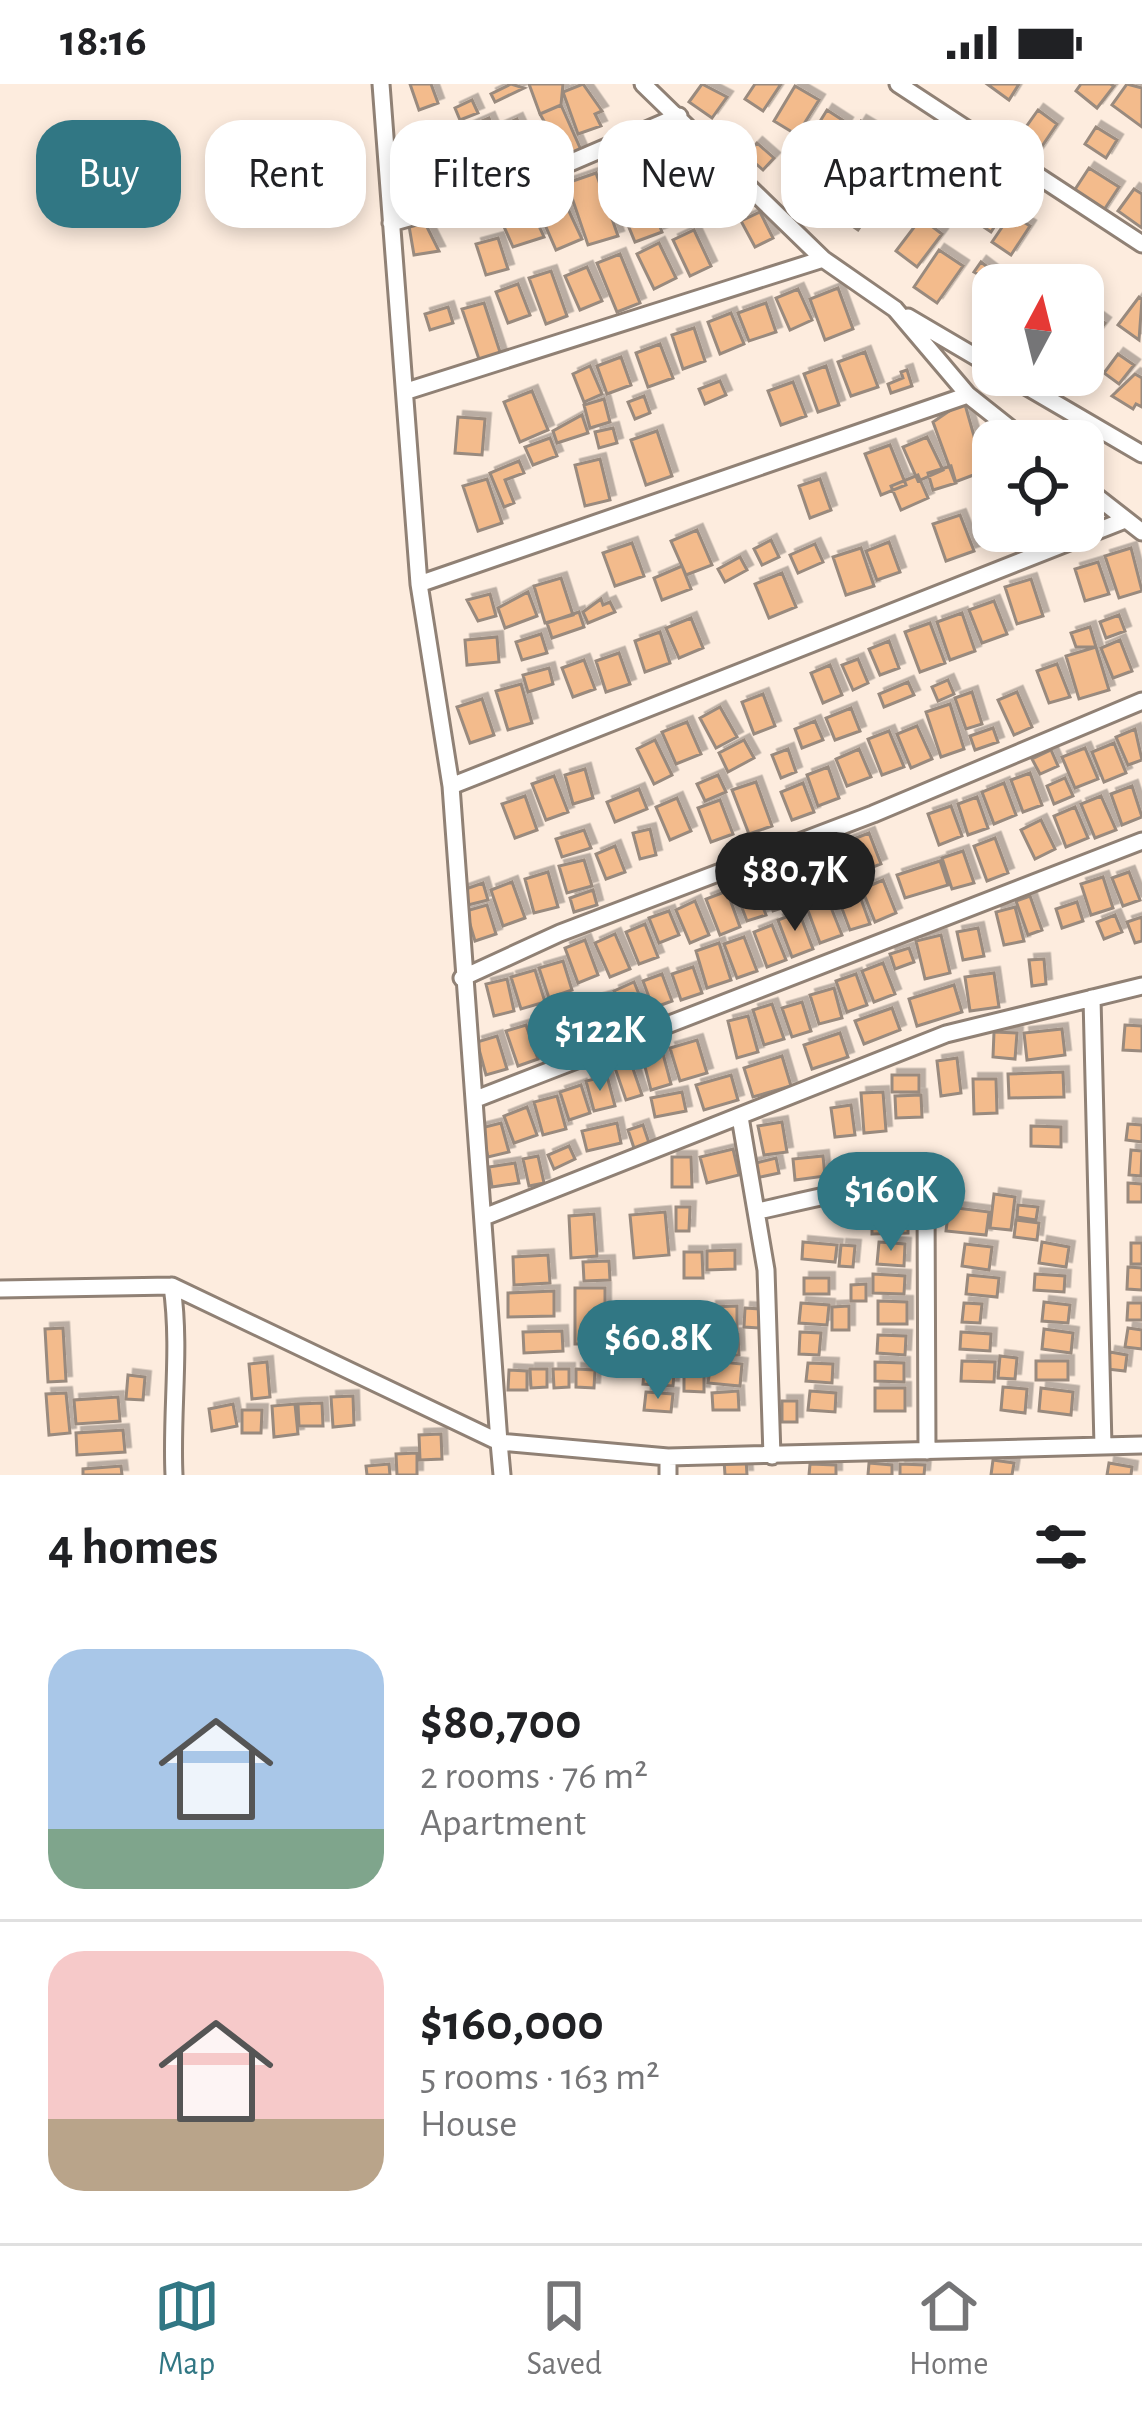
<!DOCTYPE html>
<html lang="en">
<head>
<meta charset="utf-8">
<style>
  :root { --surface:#fff; --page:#f2f2f2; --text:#202124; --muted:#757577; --line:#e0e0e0; --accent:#317784 }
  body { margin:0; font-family:"Alegreya Sans",sans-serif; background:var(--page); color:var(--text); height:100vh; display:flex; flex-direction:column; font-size:45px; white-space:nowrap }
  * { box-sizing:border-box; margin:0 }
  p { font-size:39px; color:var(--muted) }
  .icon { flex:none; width:66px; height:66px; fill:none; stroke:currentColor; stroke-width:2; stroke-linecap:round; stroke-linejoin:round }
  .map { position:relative; height:1391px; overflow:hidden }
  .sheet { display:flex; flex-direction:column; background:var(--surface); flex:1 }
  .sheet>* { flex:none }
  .hud { position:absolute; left:36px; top:36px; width:1071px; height:108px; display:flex; gap:24px }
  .needle { width:78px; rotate:7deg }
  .controls { position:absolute; left:972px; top:180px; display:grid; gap:24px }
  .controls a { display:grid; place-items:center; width:132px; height:132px; border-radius:24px; background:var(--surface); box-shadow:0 6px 18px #0003; font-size:60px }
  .price { position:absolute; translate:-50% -102px; padding:0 27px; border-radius:42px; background:var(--accent); color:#fff; font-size:39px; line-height:78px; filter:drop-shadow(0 3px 6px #0008) }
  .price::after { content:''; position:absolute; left:50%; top:72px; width:36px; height:27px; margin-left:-18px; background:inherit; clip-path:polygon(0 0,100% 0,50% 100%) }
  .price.current { background:#222; color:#fff }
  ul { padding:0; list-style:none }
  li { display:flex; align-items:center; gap:36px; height:300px; padding:0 48px }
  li+li { border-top:3px solid var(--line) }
  li span { display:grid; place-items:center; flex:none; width:336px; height:240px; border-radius:36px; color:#555 }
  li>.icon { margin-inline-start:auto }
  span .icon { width:144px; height:144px; fill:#fffc; stroke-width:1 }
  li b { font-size:51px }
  h2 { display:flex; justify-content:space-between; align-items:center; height:144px; padding:0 48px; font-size:51px }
  .pill { padding:0 42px; border-radius:36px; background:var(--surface); box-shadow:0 6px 18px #0003; font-size:42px; line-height:108px }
  .pill.current { background:var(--accent); color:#fff }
  .status { display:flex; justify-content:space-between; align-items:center; height:84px; padding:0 60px; background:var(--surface); direction:ltr }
  .status svg { height:33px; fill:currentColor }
  .menu { display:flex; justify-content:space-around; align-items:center; height:168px; border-top:3px solid var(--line); background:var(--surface); font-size:33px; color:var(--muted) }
  .menu a { display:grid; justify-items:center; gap:6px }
  .menu .current { color:var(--accent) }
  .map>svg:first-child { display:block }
  .building { fill:#f3bb8c; stroke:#998a7e; stroke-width:3; filter:url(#shadow) }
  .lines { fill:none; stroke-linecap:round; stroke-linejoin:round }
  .minor-casing { stroke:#908175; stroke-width:21 }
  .minor { stroke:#fff; stroke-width:15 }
</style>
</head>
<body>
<div class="status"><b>18:16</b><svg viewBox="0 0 49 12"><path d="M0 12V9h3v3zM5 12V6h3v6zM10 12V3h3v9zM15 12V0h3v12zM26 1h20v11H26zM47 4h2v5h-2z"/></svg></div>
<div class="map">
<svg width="1142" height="1391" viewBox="0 0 1142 1391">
  <defs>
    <filter id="shadow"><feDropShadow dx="5.5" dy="-5.5" stdDeviation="0" flood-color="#0004"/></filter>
  </defs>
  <rect width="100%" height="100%" fill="#fdecde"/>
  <path class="building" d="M410,0H431L438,19L419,26Z
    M511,0L524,4L495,18L491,10Z
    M529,0H563L561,21L540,30Z
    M583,0L602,27L595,30L601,42L578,50L563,8Z
    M702,0L727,13L712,34L689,18Z
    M755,0H781L763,27L745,15Z
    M987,0H1019L1009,16Z
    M1081,0H1110L1114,2L1097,24L1076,7Z
    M1127,0L1142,4V43L1112,21Z
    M795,2L819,16L797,51L774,37Z
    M472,16L478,29L460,36L455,24Z
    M561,21L581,66L564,73L540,30Z
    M827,26L847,39L831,65L811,52Z
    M1038,26L1057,40L1034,74L1014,60Z
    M489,34L505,71L484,80L468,43Z
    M517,35L533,70L514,79L497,44Z
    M861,37L881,49L858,86L838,74Z
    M1096,43L1117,56L1106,74L1085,60Z
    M459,47L472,86L429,100L416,61Z
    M907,47L918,55L899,84L888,77Z
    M757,59L774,74L763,86L746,71Z
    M925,74L971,96L954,122L911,95Z
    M1089,84L1119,103L1102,129L1072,110Z
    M627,85L643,123L619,133L603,94Z
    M720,85L726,104L714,108L722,131L697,140L685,107L706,100L703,91Z
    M596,89L618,152L588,161L567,99Z
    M860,100L880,114L858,146L838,132Z
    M523,103L535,128L522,132L510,107Z
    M900,105L919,117L909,132L891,119Z
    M1134,105L1142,110V144L1118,127Z
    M978,106L995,118L1001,108L1012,116L991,148L963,129Z
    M561,110L582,155L556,166L536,120Z
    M512,123L516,136L533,129L544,153L513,163L498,129Z
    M760,128L773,154L755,163L741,137Z
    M655,130L662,148L635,158L628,141Z
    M1011,130L1030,142L1011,171L992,158Z
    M921,134L942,150L917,183L896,167Z
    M425,139L439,167L414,171L409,142Z
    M694,146L711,182L690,192L673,156Z
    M498,154L508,185L486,191L476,160Z
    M659,159L676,194L654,205L637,170Z
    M939,166L963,182L937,219L914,203Z
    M620,170L640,219L617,228L597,179Z
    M981,178L1002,194L997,201L974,188Z
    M587,183L602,217L580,226L565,192Z
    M551,187L567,232L546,240L529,194Z
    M518,200L530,231L508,239L496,208Z
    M838,204L853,245L825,256L810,215Z
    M798,205L812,236L790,246L776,214Z
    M1139,213L1142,215L1139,256L1118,241Z
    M484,219L501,271L480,278L462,225Z
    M766,219L776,248L749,257L738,229Z
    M448,223L453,239L430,246L425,230Z
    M1083,223L1105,239L1083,268Z
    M731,229L744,260L720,270L708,238Z
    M694,244L705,277L683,285L672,251Z
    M660,260L673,294L648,303L636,269Z
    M865,268L878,303L851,312L838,278Z
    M1118,270L1134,281L1119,300L1104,289Z
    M621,273L631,301L607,310L597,282Z
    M590,282L602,310L584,318L573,290Z
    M826,282L839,321L818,328L804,290Z
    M907,286L912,302L891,309L888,300L903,294L901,288Z
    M1135,290L1142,294V323L1136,320L1133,325L1112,312Z
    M720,297L726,311L705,320L699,305Z
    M793,298L806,332L781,341L768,307Z
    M532,307L548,346L520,358L504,318Z
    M644,312L650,329L635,335L628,318Z
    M604,315L610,338L590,344L584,321Z
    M964,317L984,387L955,398L933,338Z
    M582,331L588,349L557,359L553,347Z
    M458,333L485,335L482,371L455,369Z
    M613,344L617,359L599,364L595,348Z
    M657,347L672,392L646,401L631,356Z
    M927,353L943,386L918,397L903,363Z
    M550,354L557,372L533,381L525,363Z
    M890,361L906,401L881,411L865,370Z
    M600,375L610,416L585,422L575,381Z
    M519,377L524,389L505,396L514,419L504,423L490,389Z
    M951,382L956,399L933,406L928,389Z
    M918,391L928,414L901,426L891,402Z
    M487,395L502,439L478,447L463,402Z
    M820,395L831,426L810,434L799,402Z
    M960,431L974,467L946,477L933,440Z
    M697,446L712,481L686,491L671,457Z
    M771,456L779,473L762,481L754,465Z
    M889,458L900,488L877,496L866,467Z
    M632,459L644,492L615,502L603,469Z
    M815,460L823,478L798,489L790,471Z
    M861,464L874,502L846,511L833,473Z
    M1131,464L1142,507L1119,514L1105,472Z
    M740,473L747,486L725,498L718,485Z
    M1098,478L1109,510L1085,517L1075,485Z
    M682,482L691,505L662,516L654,494Z
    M782,489L796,523L769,534L755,500Z
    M561,494L573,531L545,539L534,502Z
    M1031,495L1043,532L1017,540L1005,503Z
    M528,508L537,532L505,544L498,524Z
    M490,510L496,532L478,537L467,516Z
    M601,515L603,521L610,518L615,528L588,539L583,528Z
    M994,517L1007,550L982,559L969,526Z
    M579,528L584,543L552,554L547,539Z
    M962,529L975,567L950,576L937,538Z
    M1119,531L1125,547L1106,554L1100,538Z
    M691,534L703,564L679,574L666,544Z
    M930,539L945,579L920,588L905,548Z
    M1090,543L1096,563H1076L1071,549Z
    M660,548L670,579L645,588L635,557Z
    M541,550L547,569L522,576L516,558Z
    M497,553L499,578L467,581L465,556Z
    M1120,556L1132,587L1113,594L1101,564Z
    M889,557L899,584L880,591L869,565Z
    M1096,563L1109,606L1079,615L1066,572Z
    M619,569L630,600L606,608L596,577Z
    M858,575L868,599L853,606L842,581Z
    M584,576L595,605L573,613L562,584Z
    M1057,580L1070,613L1049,619L1037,587Z
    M830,581L842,611L823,619L811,589Z
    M549,584L553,600L528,608L523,591Z
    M948,596L954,610L938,617L932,603Z
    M908,598L914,611L884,623L879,610Z
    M521,600L532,639L508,646L496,607Z
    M972,608L982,640L966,645L955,614Z
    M1017,608L1032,643L1014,651L998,616Z
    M763,610L775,642L754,650L742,618Z
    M482,615L494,651L470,659L457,623Z
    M950,620L964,665L941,673L926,628Z
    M720,623L737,653L716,664L700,634Z
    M851,624L860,647L835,656L826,634Z
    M815,637L823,656L802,664L795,645Z
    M687,638L701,670L676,680L662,648Z
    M917,642L932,675L911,684L897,650Z
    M993,644L998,658L975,666L970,652Z
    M1135,645L1142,676L1128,681L1116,653Z
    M889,647L904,683L882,691L868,655Z
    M655,656L672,691L654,700L637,665Z
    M744,656L754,674L728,688L719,669Z
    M1114,659L1126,689L1104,698L1092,668Z
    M1085,664L1098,695L1075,704L1062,673Z
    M788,665L796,688L781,694L772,671Z
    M859,665L871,693L847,702L836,675Z
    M1051,666L1058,682L1040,690L1032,675Z
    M828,683L839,714L818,722L807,691Z
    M585,685L593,714L573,720L565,691Z
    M1030,689L1042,721L1023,728L1011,696Z
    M718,691L726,708L705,717L697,700Z
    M554,692L568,728L546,736L532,700Z
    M1065,694L1073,712L1054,720L1047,702Z
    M756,698L772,742L749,750L732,706Z
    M803,699L814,728L792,736L781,708Z
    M1004,699L1016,731L994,740L982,708Z
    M1132,702L1142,733L1122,741L1111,710Z
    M639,705L647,725L615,738L607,718Z
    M525,712L537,746L515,754L502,720Z
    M1101,712L1116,746L1095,754L1081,720Z
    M977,713L988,744L968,751L958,720Z
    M677,714L691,747L670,756L656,723Z
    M720,716L733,750L711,758L698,724Z
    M951,722L962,752L939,761L928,730Z
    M1075,723L1088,754L1066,763L1054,732Z
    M1041,736L1055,765L1035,775L1021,746Z
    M650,745L656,771L640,775L633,749Z
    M584,746L591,764L562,773L556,755Z
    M869,749L881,780L860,788L848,757Z
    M995,754L1008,789L987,797L974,762Z
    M615,762L625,788L606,795L596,770Z
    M963,767L974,799L952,805L942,774Z
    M841,769L852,801L832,808L820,776Z
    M584,776L592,802L567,809L559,782Z
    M940,777L948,801L905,814L897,791Z
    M813,778L824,808L803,815L792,785Z
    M783,786L795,820L773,827L761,793Z
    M548,788L558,823L534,829L525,795Z
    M1129,788L1140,816L1123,822L1112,794Z
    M1103,793L1113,824L1091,831L1081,800Z
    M753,796L766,831L747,837L734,803Z
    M883,796L896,829L875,838L862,805Z
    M512,798L525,834L503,842L491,806Z
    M483,799L488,816L468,821L463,806Z
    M593,806L597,821L574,828L570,814Z
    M727,807L740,843L720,851L706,815Z
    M858,807L870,840L850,846L838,814Z
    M1030,812L1042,846L1028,851L1016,817Z
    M828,816L842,851L820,859L807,824Z
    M695,817L709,851L690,859L676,826Z
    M1077,818L1083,837L1062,844L1056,825Z
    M487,821L496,850L475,857L466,827Z
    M1015,823L1024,857L1004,861L996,828Z
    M669,827L679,851L659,859L649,834Z
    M799,828L813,865L792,873L778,836Z
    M1115,831L1122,848L1104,855L1097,838Z
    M1142,833V857L1135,859L1127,838Z
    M645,840L658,873L639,880L626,848Z
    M772,841L786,876L767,883L754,848Z
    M978,844L984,872L963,876L957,848Z
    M615,850L630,885L610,893L595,859Z
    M941,851L950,889L925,895L916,857Z
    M744,853L757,887L737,894L724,860Z
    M585,856L598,891L578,899L565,864Z
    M719,859L731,896L707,904L696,867Z
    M909,864L914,878L895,885L890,870Z
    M1044,875L1046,900L1032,902L1029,876Z
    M563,877L572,906L549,914L539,884Z
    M883,879L895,910L874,918L862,887Z
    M693,883L702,909L681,916L672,890Z
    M535,886L545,918L521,925L511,893Z
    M994,889L999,923L970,927L965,893Z
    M662,890L672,917L653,924L643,897Z
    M856,890L867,921L847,928L836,897Z
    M507,895L514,927L494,932L486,900Z
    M634,898L646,927L626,936L614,907Z
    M954,901L962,928L917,942L909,915Z
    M834,904L842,934L819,940L810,911Z
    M608,912L619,945L596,952L585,919Z
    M802,918L811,947L792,953L782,924Z
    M772,920L784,955L764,961L753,926Z
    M892,924L900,946L864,960L855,937Z
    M555,932L564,963L543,969L534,938Z
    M748,932L758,968L737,974L728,937Z
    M526,941L538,975L518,982L506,947Z
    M1125,941L1142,942V967L1123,966Z
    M1062,945L1065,971L1027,976L1024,949Z
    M994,948L1017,949L1015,975L993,973Z
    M840,949L848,973L812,985L804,961Z
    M497,952L507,985L486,991L477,958Z
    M697,956L707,989L680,997L670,964Z
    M663,970L671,1000L651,1006L643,975Z
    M782,972L791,1002L753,1013L744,984Z
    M957,974L961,1009L941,1012L937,977Z
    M631,979L642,1011L626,1016L615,984Z
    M1063,988L1064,1013L1009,1014L1008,990Z
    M731,991L738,1016L704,1026L696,1001Z
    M892,991H919V1008H892Z
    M607,992L615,1022L594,1027L586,997Z
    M973,995H996L997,1029L974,1030Z
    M581,1001L590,1029L569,1036L560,1008Z
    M682,1008L686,1027L655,1033L651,1014Z
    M883,1008L886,1047L864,1049L861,1009Z
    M921,1011L922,1033L896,1034L895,1012Z
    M557,1012L566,1045L543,1051L534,1018Z
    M851,1021L855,1051L835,1053L831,1024Z
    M527,1023L537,1051L514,1059L504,1032Z
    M782,1038L787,1068L764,1071L758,1042Z
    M501,1039L509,1068L488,1073L481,1044Z
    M617,1039L621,1059L587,1067L582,1047Z
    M1128,1040L1142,1041V1058L1126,1056Z
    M643,1041L650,1062L635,1067L628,1046Z
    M1031,1042L1061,1043V1063L1031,1062Z
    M569,1062L575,1075L554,1085L548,1071Z
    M733,1065L739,1091L707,1099L700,1073Z
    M1131,1066L1142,1067L1141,1092L1129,1091Z
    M538,1072L544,1099L529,1102L523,1075Z
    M823,1072L825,1092L795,1096L793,1075Z
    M672,1073H691L692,1103H672Z
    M776,1074L779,1089L756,1094L752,1080Z
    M515,1079L519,1099L492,1103L489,1083Z
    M1128,1099L1142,1100V1118H1128Z
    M994,1110L1015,1113L1011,1146L990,1144Z
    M1018,1121L1038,1123L1036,1136L1017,1133Z
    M676,1123H690L689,1147H676Z
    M949,1123L989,1128L986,1151L946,1147Z
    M908,1127V1149L872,1150V1128Z
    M665,1128L669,1171L634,1174L630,1131Z
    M594,1130L597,1172L571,1174L569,1132Z
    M1016,1136L1039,1139L1037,1156L1014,1153Z
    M803,1158L837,1161L835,1178L802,1175Z
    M879,1158L905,1160L904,1182L877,1180Z
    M1042,1158L1069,1163L1066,1183L1039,1179Z
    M1131,1159H1142V1180H1131Z
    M965,1160L992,1163L989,1186L962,1182Z
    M841,1161L855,1162L853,1183L839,1182Z
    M735,1166V1185L707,1186V1167Z
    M684,1168H702L703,1194H684Z
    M548,1171L550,1199L514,1201L513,1173Z
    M609,1177L610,1196L584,1197L583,1178Z
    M1128,1183L1142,1184V1206L1127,1205Z
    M873,1190L905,1192L904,1210L873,1209Z
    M1035,1190L1065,1192L1064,1208L1034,1206Z
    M968,1191L999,1194L997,1213L966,1210Z
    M804,1194H829V1210H804Z
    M866,1200V1217H851V1201Z
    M575,1204H605V1260H575Z
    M554,1207V1232L508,1233V1209Z
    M878,1217L907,1218V1240H878Z
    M1044,1218L1070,1221L1068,1239L1042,1237Z
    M801,1219L829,1221L827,1241L799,1239Z
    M964,1219L982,1220L980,1239L962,1238Z
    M1128,1219H1142V1236H1127Z
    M737,1222V1245L712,1246L711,1223Z
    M849,1222V1246H832V1223Z
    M745,1224L760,1225L759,1244L744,1243Z
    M63,1244L66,1297L48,1298L45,1245Z
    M1128,1244L1142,1246V1265L1125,1263Z
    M1044,1245L1073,1249L1071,1269L1042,1265Z
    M688,1246L705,1247L704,1274H687Z
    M562,1247L563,1267L524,1269L523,1248Z
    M800,1248L821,1249L819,1271L799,1270Z
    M961,1248L991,1250L990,1267L960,1265Z
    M646,1249H677L678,1271H647Z
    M738,1250L739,1271L712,1272L711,1251Z
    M878,1251L906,1252L905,1271L877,1269Z
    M1110,1268L1127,1271L1125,1287L1107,1285Z
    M1000,1272L1017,1274L1015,1295L998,1294Z
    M645,1276L675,1279L673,1302L643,1300Z
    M711,1277L742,1280L740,1302L708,1299Z
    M962,1277L995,1278L994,1298L961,1297Z
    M1036,1277H1068V1296H1036Z
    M267,1278L270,1313L252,1315L249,1280Z
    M875,1278L904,1279V1298L875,1297Z
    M808,1279L833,1280L832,1299L806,1297Z
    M530,1285H547V1303L531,1304Z
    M553,1285H569V1303L554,1304Z
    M576,1285L595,1286L594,1304L576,1303Z
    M509,1286L527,1287V1306H508Z
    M684,1290L704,1291V1308L684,1307Z
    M128,1291L145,1293L143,1316L126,1315Z
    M1003,1303L1027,1305L1025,1329L1001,1326Z
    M875,1304H905V1327H875Z
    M1041,1304L1073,1308L1071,1331L1039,1327Z
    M738,1307L739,1326H713L712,1309Z
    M810,1307L836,1309L835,1328L808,1326Z
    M646,1308L673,1310L671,1328L644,1326Z
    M66,1309L70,1349L49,1351L46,1310Z
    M353,1312L354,1341L333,1343L331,1313Z
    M118,1313L120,1337L76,1340L74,1316Z
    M782,1317H797V1338H782Z
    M322,1319L323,1342H299L298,1320Z
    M233,1320L237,1342L212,1347L209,1325Z
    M295,1320L298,1350L274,1353L272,1322Z
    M242,1326H262L261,1349H242Z
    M123,1346L125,1368L77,1371L76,1349Z
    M441,1350L442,1375L420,1376L419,1351Z
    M417,1369V1391H397L396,1370Z
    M746,1375L747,1391H725L724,1376Z
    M993,1376L1014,1379L1012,1391H991Z
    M869,1379L892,1381V1391H868Z
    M1109,1379L1132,1383L1131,1391H1107Z
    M389,1380L390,1391H367L366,1382Z
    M810,1380L836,1381V1391H809Z
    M900,1380L925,1381L924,1391H900Z
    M121,1382L122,1391H83V1385Z"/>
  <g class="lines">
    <g class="minor-casing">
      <path id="minor" d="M643,0L823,175L895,225L968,311L1026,357
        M898,0L1142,160
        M391,139L502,108L679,32
        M908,233L993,283
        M1007,291L1142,370
        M407,307L823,175
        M1083,402L1142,448
        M419,500L968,311
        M451,702L1125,436
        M462,894L560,849L873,730L1142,617
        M1092,914L1103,1362
        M476,1015L1142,757
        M740,1033L766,1186L772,1372
        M757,1127C797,1120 896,1088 926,1113L927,1367
        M484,1133L946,950L1142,902
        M172,1202C181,1265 171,1327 174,1391
        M0,1205L172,1202L499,1358L451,702L419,500L381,0
        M502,1391L499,1358L668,1373L1142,1361
        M668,1391V1373"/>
    </g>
    <use href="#minor" class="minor"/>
  </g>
</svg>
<div class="controls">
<a><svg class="needle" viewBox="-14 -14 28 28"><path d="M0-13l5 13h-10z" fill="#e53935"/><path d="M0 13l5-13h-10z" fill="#757577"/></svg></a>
<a><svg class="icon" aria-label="locate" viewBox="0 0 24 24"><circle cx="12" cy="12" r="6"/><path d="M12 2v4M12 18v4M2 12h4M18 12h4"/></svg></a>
</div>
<b class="price current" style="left:795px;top:850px">$80.7K</b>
<b class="price" style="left:600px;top:1010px">$122K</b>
<b class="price" style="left:891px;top:1170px">$160K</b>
<b class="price" style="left:658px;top:1318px">$60.8K</b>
<div class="hud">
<a class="pill current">Buy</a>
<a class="pill">Rent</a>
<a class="pill">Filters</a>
<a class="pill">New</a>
<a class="pill">Apartment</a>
</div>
</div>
<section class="sheet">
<h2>4 homes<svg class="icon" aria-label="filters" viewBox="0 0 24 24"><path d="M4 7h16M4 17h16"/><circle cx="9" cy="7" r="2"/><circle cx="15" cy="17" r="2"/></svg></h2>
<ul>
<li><span style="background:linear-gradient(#a9c7e8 75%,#7fa58c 0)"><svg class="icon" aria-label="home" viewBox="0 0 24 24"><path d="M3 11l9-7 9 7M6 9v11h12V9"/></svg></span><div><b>$80,700</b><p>2 rooms · 76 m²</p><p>Apartment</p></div></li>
<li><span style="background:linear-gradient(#f6c9c9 70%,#b9a48a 0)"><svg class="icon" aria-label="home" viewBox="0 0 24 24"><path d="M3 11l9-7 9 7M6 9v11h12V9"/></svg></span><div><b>$160,000</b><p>5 rooms · 163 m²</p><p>House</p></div></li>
</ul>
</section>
<nav class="menu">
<a class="current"><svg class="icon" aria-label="map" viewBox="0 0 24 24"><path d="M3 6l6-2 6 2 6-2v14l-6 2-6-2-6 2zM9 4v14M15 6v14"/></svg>Map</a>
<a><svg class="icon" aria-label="saved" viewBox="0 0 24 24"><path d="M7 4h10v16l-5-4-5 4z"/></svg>Saved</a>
<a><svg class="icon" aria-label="home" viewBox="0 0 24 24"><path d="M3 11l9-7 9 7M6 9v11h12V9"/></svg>Home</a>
</nav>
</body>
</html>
